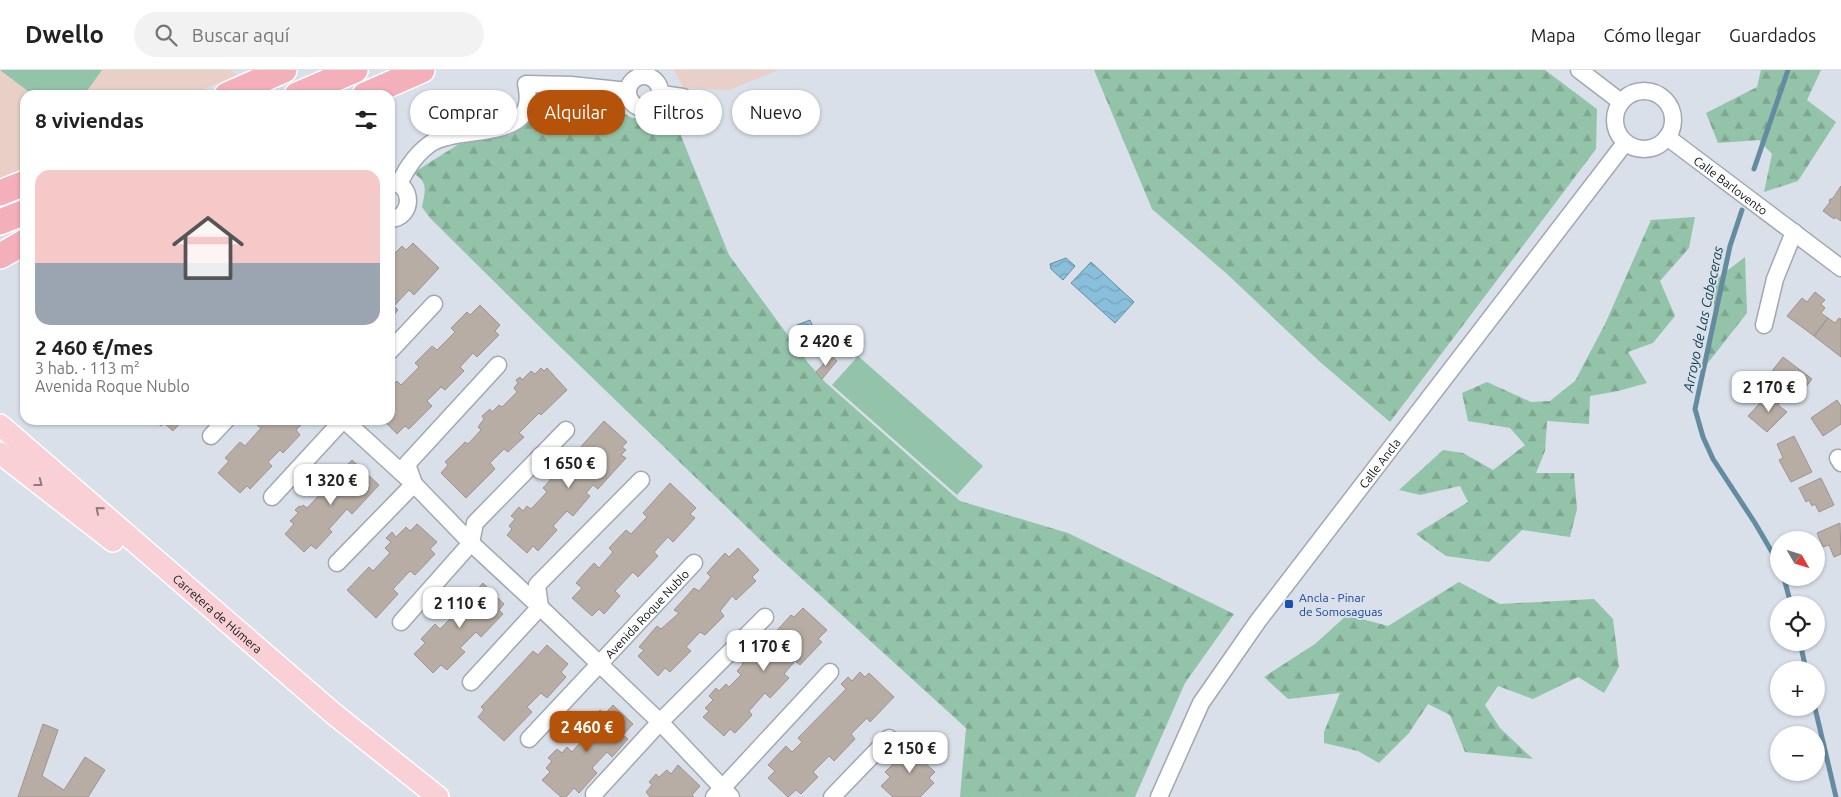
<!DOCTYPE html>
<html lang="es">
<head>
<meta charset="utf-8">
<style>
  :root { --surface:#fff; --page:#f2f2f2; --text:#222; --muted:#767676; --line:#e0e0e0; --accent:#b45309 }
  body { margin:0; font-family:Ubuntu,sans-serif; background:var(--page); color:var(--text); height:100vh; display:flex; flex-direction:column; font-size:19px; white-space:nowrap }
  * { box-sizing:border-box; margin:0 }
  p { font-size:16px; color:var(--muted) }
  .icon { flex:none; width:28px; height:28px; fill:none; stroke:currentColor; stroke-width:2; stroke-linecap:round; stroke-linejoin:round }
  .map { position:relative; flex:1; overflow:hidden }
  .sheet { position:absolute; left:20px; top:20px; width:375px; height:335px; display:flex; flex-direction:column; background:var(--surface); border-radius:15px; box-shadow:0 1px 4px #0004 }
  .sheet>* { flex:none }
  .top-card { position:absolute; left:410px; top:20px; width:475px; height:45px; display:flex; gap:10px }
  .needle { width:32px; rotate:129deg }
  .tools { position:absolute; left:1770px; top:461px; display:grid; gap:10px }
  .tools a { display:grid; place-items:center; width:55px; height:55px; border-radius:50%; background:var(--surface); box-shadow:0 1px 4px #0004; font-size:25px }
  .price { position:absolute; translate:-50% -42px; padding:0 11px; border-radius:10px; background:#fff; color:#222; font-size:16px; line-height:32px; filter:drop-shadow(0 1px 2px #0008) }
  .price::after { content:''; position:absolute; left:50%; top:30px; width:15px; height:11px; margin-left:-8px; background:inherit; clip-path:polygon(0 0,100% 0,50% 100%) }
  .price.current { background:var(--accent); color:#fff }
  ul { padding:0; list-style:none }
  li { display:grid; align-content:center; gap:10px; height:265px; padding:0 15px }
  li span { display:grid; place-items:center; height:155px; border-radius:15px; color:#555 }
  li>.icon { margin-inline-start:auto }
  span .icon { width:90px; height:90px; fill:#fffc; stroke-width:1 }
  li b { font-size:21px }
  h2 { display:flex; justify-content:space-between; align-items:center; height:60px; padding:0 15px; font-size:21px }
  .tag { padding:0 18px; border-radius:22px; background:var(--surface); box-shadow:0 1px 4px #0004; font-size:18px; line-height:45px }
  .tag.current { background:var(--accent); color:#fff }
  header { display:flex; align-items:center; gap:30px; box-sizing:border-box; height:70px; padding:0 25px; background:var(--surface); border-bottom:1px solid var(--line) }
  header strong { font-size:24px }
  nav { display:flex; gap:28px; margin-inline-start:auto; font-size:18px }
  .search { width:350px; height:45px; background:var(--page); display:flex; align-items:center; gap:12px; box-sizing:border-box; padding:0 18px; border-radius:28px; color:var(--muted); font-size:19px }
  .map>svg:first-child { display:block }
  .commercial { fill:#e8cfc8 }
  .education { fill:#e8d0c7 }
  .grass { fill:#93c3a8 }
  .forest { fill:url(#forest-firs) }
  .water { fill:url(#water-waves); stroke:#648b9f }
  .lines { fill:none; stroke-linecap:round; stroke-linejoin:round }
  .stream { stroke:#648b9f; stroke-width:5 }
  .building { fill:#b7ada5; stroke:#9e948d }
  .minor-casing { stroke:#a1a8b2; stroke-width:19 }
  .major-casing { stroke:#fff; stroke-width:24 }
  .highway-casing { stroke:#fff; stroke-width:28 }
  .minor { stroke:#fff; stroke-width:16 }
  .major { stroke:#f8d0d6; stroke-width:21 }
  .highway { stroke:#f3b0ba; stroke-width:25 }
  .oneway { stroke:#8f7a7f }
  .transit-dot { fill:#1a4fb4; stroke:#d9e0ea; stroke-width:2 }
  .labels { text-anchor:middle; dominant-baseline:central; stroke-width:4; stroke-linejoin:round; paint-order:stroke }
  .street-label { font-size:12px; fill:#0f1114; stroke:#d9e0ea }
  .transit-label { font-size:12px; fill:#164399; stroke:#d9e0ea; text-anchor:start }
  .water-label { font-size:14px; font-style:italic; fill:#0c3b4f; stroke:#d9e0ea }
</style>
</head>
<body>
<header>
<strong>Dwello</strong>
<div class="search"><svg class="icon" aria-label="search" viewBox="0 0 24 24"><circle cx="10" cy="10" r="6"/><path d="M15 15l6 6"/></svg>Buscar aquí</div>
<nav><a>Mapa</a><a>Cómo llegar</a><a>Guardados</a></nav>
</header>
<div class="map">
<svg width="1841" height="727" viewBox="0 0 1841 727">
  <defs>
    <pattern id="forest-firs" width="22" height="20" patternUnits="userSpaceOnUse" patternTransform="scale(1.25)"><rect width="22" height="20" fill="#93c3a8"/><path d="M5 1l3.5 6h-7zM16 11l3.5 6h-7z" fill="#7ea690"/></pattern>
    <pattern id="water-waves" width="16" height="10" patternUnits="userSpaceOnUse" patternTransform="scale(1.25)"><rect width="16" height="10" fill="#89bfdb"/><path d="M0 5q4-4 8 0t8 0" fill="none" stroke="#75a3bb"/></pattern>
  </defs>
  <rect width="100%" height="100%" fill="#d9e0ea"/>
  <path class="commercial" d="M674,0H778L729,20L683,18Z"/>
  <path class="education" d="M0,0H230L237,5L191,25H25V98L0,109Z"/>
  <path class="grass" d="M0,0H102L84,25H33Z
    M858,286L983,396L957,425L832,315Z"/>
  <path class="forest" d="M1094,0H1545L1597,39L1596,79L1390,352L1319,291L1226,203L1152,139Z
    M1761,0H1821L1807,30L1836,52L1798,111L1764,122L1772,84L1759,70L1718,73L1706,43L1757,17Z
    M535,25L603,31L632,48L654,49L668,38H683L673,46L729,185L809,294L825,312L960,431L1068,463L1234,544L1185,613L1135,727H960L966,658L778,487L547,264L430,148L422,137C425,121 429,112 413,103L459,74L510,65L527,54L533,46Z
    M1695,147L1689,178L1660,211L1675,246L1653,273L1628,282L1647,313L1618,321L1590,326L1589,354L1547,351L1545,381L1536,403H1574L1577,439L1570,467L1522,460L1489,492L1446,486L1416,464L1468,432L1460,416L1420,425L1399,420L1443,380L1463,383L1493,400L1525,375L1510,358L1468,351L1462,323L1487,312L1531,332L1550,331L1575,311L1605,254L1651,150Z
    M1745,187L1747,243L1707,294L1713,254L1715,210Z
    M1459,512L1500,534L1594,529L1613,549L1619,597L1604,623L1578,607L1533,629L1498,616L1485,635L1500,658L1533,689L1465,682L1450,645L1428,634L1409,663L1379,693L1358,681L1324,673V662L1340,623L1288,629L1264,607L1315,574L1347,545L1388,556Z"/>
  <path class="water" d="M1066,188L1075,196L1063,210L1051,199L1050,194Z
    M1091,192L1134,232L1115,253L1071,213Z
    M810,250L820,273L811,277L812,282L808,283L797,255Z"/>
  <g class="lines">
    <path class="stream" d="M1754,99L1788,0
      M1742,140L1730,176L1695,339L1703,367L1713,389L1755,453L1779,494
      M1784,508L1791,535
      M1800,572L1806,600
      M1815,638L1836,727"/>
  </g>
  <path class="building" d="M1841,116V151L1835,147L1834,149L1823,141L1830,132L1829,130L1833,128Z
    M413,173L439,198L414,225L409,220L394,236L398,240L390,249V188L402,176L406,180Z
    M1815,222L1825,230L1821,234L1825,238L1821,243L1828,248L1814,266L1787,246L1802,228L1807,232Z
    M480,235L500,255L495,261L499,265L477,287L473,283L460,297L464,301L445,320L441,317L427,331L432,336L409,359L405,356L397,364L383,350H390V318L397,311L401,315L419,297L415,293L432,276L437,280L455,262L451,258L467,242L470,245Z
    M1828,248L1835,253L1839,248L1841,249V287L1814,266Z
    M831,286L837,291L822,309L816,302Z
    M1783,287L1812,309L1801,323L1772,301Z
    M541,298L544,301L547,298L567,320L541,345L539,343L519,363L524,367L508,382L504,379L490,393L495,399L466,428L441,403L448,395L445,392L465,372L468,374L481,360L478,357L484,349L482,346L490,339L492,342L499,335L502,337L517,322L514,318L518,313L516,310L520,307L522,310L531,301L535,304Z
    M1776,321L1784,327L1778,335L1787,342L1767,362L1748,346L1760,333L1763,336Z
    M1837,330L1841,336V354L1823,366L1811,348Z
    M154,350H193L188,355L183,350L173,361L164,353L161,356Z
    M261,350H306L296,360L300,365L283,383L280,380L268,392L272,396L250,419L247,416L240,423L218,403L229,391L225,388L240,372L245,376L261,358L257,355Z
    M604,351L627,372L622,377L626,380L621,385L626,388L598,419L593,415L586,423L590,426L573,446L567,441L553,456L557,460L538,481L533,476L527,483L507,465L512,459L509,456L515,449L511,446L519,437L523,441L527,436L531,439L547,422L543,418L561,398L565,402L582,384L578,380Z
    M1794,366L1812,402L1791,412L1779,390L1783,388L1777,374Z
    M352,390L379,415L352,444L347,439L329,459L332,462L316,479L311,475L304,482L285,464L294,454L290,451L298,443L295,440L299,436L301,437L303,435L307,438L327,417L324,414L341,395L344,398Z
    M1821,408L1834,435L1819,442L1815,434L1812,436L1809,430L1806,432L1799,418Z
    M670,413L696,438L690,444L695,448L673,472L668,467L654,482L658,486L638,507L633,502L615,521L620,526L604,544L599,539L592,546L572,528L582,518L576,513L594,493L599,498L613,482L609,478L626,460L631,464L647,447L643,443Z
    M1840,453L1841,484L1834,487L1829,475L1823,477L1817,463Z
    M417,454L437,472L430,479L435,484L415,505L410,501L393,519L398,524L376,548L347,520L369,497L373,501L390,483L385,478L391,472L386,468L392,462L396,467L406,457L410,461Z
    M738,478L759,500L752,507L756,511L736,530L732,526L720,541L724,546L705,565L700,562L686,577L691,581L670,602L665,598L658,606L638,586L644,580L639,577L657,556L661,559L679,543L674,540L694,518L699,521L711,507L707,503L725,483L729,487Z
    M483,513L504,534L499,540L503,544L481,567L476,562L460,578L465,582L447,600L441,595L433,603L414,584L425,573L421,569L435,554L440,559L454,545L449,541L471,519L474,523Z
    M803,538L827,560L818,569L822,572L800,595L795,591L784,604L789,608L770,628L765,623L749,641L752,645L735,663L730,659L724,666L703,647L709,641L705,638L713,630L709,626L716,618L719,621L726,614L729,617L741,605L737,601L743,594L742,592L751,583L753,585L758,580L761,583L775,567L773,565L791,545L794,547Z
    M547,575L568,594L561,602L566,607L547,628L541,623L527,637L532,642L504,671L478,647L484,640L481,637L533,581L538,585Z
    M860,602L865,607L869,603L894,627L870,652L867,648L851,664L855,669L834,691L829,686L813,702L818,707L801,724L796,720L788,727L768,708L775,701L768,695L786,676L792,682L802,672L798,668L846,619L841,614L848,607L852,611Z
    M613,635L633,654L623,665L628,669L612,687L607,682L592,698L597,703L579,723L574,718L566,727H561L542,710L550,702L546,698L552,691L548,688L557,679L562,683L567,677L572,682L585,667L580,662L600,640L605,644Z
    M43,654L58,660L42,706L64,720L85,687L105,700L88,727H18Z
    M917,670L932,685L924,692L935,702L929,708L934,713L920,727H893L881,716L890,707L885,702Z
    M678,695L700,716L692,725L694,727H650L646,722L652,715L649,712L656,704L659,707L667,700L671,704Z"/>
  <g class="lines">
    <g class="minor-casing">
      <g id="minor">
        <path d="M1579,0L1621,32"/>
        <circle cx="644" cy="22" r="16"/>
        <circle cx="1644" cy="50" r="29"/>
        <path d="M661,24L683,27"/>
        <path id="s1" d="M1667,67L1841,198"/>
        <path d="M390,112C414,113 414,148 390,149"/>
        <path d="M399,114C407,97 417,82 433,72C464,54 540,74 526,14L571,15L628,21"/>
        <path d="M1764,255L1775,209L1794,162"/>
        <path d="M390,281L434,234"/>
        <path d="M344,350L414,414L471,473L540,537L660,652L731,727"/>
        <path d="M211,366L226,350"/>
        <path d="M1838,388L1841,393"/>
        <path d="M272,427L343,350"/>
        <path d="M337,493L414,414L407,394L498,295"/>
        <path d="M401,552L471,473L475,453L566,360"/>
        <path d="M471,612L540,537L537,515L641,410"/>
        <path id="s2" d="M529,669L694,493"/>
        <path d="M594,724L660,652L765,547"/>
        <path d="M714,727L830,602"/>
        <path d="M832,727L889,668"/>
        <path id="s3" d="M1159,727L1201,633L1258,551L1625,73"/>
      </g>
    </g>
    <g class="major-casing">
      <g id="major">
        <path id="s4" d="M0,355L334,644L438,727"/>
        <path d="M0,383L113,471"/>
      </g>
    </g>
    <g class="highway-casing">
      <path id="highway" d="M227,25L284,0
        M297,25L355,0
        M365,25L422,0
        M0,123L25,113
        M0,152L25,142
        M0,186L25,172"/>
    </g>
    <use href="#minor" class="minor"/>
    <use href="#major" class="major"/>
    <use href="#highway" class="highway"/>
  </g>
  <defs><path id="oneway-chevron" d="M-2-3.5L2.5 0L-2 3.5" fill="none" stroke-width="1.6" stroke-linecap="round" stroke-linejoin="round" transform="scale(1.25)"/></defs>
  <g class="oneway">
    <use href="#oneway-chevron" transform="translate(39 413) rotate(38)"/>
    <use href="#oneway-chevron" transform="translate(99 440) rotate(-139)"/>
  </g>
  <rect class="transit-dot" x="1284" y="529" width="10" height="10" rx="2.5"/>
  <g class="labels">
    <g class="street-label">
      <text stroke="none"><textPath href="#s1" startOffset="80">Calle Barlovento</textPath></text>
      <text stroke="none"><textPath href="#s3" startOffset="402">Calle Ancla</textPath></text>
      <text stroke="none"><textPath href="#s4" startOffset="288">Carretera de Húmera</textPath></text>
      <text stroke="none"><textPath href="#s2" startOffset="172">Avenida Roque Nublo</textPath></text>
    </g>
    <g class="transit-label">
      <text x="1299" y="527">Ancla - Pinar<tspan x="1299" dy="14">de Somosaguas</tspan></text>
    </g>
    <g class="water-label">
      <text transform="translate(1703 249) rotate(-78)">Arroyo de Las Cabeceras</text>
    </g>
  </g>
</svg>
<div class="tools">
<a><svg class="needle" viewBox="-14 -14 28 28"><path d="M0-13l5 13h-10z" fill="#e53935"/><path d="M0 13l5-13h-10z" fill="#767676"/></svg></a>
<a><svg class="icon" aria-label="locate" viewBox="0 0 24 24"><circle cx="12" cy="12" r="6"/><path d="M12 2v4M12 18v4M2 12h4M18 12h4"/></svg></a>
<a>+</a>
<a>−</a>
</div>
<b class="price" style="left:826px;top:297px">2 420 €</b>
<b class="price" style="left:1769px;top:343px">2 170 €</b>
<b class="price" style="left:569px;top:419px">1 650 €</b>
<b class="price" style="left:331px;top:436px">1 320 €</b>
<b class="price" style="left:460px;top:559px">2 110 €</b>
<b class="price" style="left:764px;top:602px">1 170 €</b>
<b class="price current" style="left:587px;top:683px">2 460 €</b>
<b class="price" style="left:910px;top:704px">2 150 €</b>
<div class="top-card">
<a class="tag">Comprar</a>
<a class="tag current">Alquilar</a>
<a class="tag">Filtros</a>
<a class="tag">Nuevo</a>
</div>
<section class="sheet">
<h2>8 viviendas<svg class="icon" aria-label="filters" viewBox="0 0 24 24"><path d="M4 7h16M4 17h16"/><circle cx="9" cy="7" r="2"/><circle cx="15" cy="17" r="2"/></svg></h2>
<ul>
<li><span style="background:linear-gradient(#f6c9c9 60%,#9aa5b1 0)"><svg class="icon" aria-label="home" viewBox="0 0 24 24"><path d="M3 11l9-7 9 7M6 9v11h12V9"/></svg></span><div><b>2 460 €/mes</b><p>3 hab. · 113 m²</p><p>Avenida Roque Nublo</p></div></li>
</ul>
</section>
</div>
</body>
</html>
